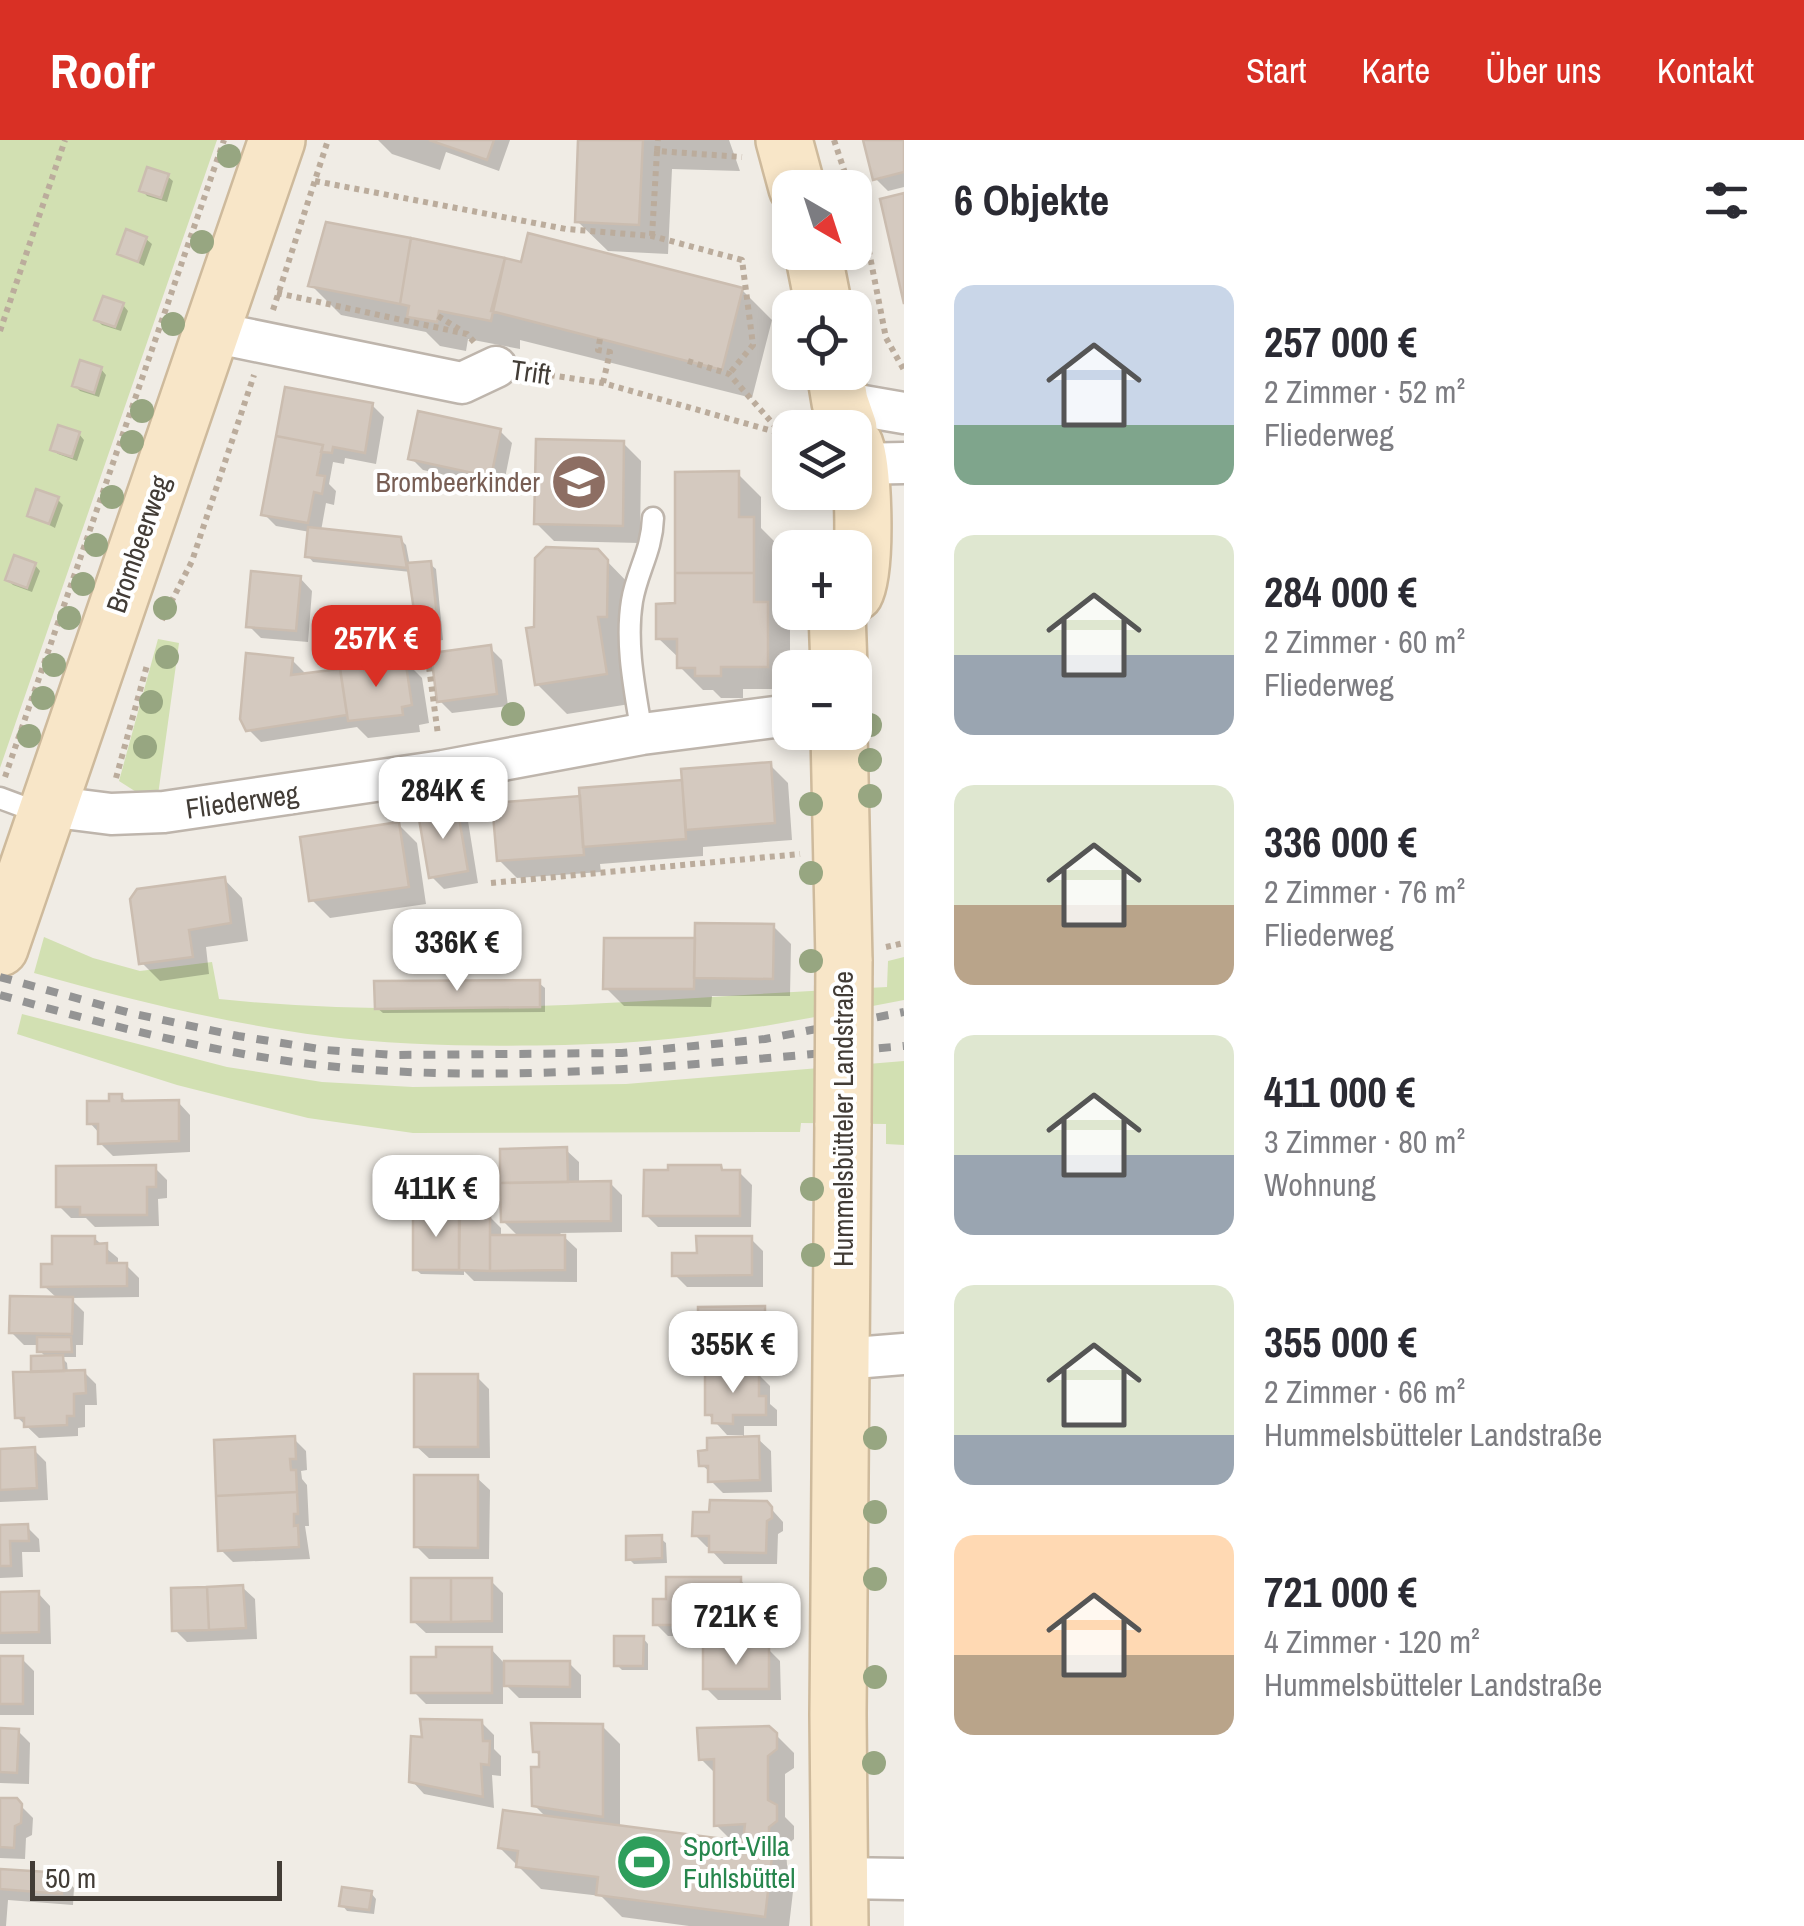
<!DOCTYPE html>
<html lang="de">
<head>
<meta charset="utf-8">
<style>
  :root { --surface:#fff; --page:#f7f7f7; --text:#2b2b33; --muted:#7c7c81; --accent:#d93025 }
  body { margin:0; font-family:"Archivo Narrow",sans-serif; background:var(--page); color:var(--text); height:100vh; display:flex; flex-direction:column; font-size:38px; white-space:nowrap }
  * { box-sizing:border-box; margin:0 }
  p { font-size:32px; color:var(--muted) }
  .icon { flex:none; width:55px; height:55px; fill:none; stroke:currentColor; stroke-width:2; stroke-linecap:round; stroke-linejoin:round }
  .map { position:relative; flex:1; overflow:hidden }
  .side { display:flex; flex-direction:column; background:var(--surface); width:900px }
  .side>* { flex:none }
  .needle { width:65px; rotate:141deg }
  .controls { position:absolute; left:772px; top:30px; display:grid; gap:20px }
  .controls a { display:grid; place-items:center; width:100px; height:100px; border-radius:20px; background:var(--surface); box-shadow:0 5px 15px #0003; font-size:50px }
  .scale { position:absolute; left:30px; bottom:25px; width:252px; box-sizing:border-box; padding-left:10px; border:5px solid #423c36; border-top:0; font-size:28px; line-height:35px; white-space:nowrap; color:#423c36; -webkit-text-stroke:8px #fff; paint-order:stroke }
  .price { position:absolute; translate:-50% -85px; padding:0 22px; border-radius:20px; background:#fff; color:#222; font-size:32px; line-height:65px; filter:drop-shadow(0 2px 5px #0008) }
  .price::after { content:''; position:absolute; left:50%; top:60px; width:30px; height:22px; margin-left:-15px; background:inherit; clip-path:polygon(0 0,100% 0,50% 100%) }
  .price.on { background:var(--accent); color:#fff }
  ul { padding:0; list-style:none }
  li { display:flex; align-items:center; gap:30px; height:250px; padding:0 50px }
  li span { display:grid; place-items:center; flex:none; width:280px; height:200px; border-radius:20px; color:#555 }
  li>.icon { margin-inline-start:auto }
  span .icon { width:120px; height:120px; fill:#fffc; stroke-width:1 }
  li b { font-size:42px }
  h2 { display:flex; justify-content:space-between; align-items:center; height:120px; padding:0 50px; font-size:42px }
  header { display:flex; align-items:center; gap:60px; box-sizing:border-box; height:140px; padding:0 50px; background:var(--accent); color:#fff }
  header strong { font-size:48px }
  nav { display:flex; gap:55px; margin-inline-start:auto; font-size:35px }
  main { display:flex; flex:1; min-height:0 }
  .map>svg:first-child { display:block }
  .green { fill:#d2e0b2 }
  .shadow { fill:#0003 }
  .building { fill:#d4c9bf; stroke:#cbbdb0; stroke-width:2.5 }
  .lines { fill:none; stroke-linecap:round; stroke-linejoin:round }
  .lane-casing { stroke:#beb5ac; stroke-width:25 }
  .street-casing { stroke:#beb5ac; stroke-width:45 }
  .secondary-casing { stroke:#ceba9c; stroke-width:60 }
  .path { stroke:#bbac9c; stroke-width:6; stroke-dasharray:5 5; stroke-linecap:butt }
  .lane { stroke:#fff; stroke-width:20 }
  .street { stroke:#fff; stroke-width:40 }
  .secondary { stroke:#f8e6c8; stroke-width:55 }
  .rail { stroke:#949494; stroke-width:8; stroke-dasharray:12 12; stroke-linecap:butt }
  .secondary-bridge-casing { stroke:#ceba9c; stroke-width:60; stroke-linecap:butt }
  .secondary-bridge { stroke:#f8e6c8; stroke-width:55 }
  .tree { fill:#97a681 }
  .labels { text-anchor:middle; dominant-baseline:central; stroke-width:8; stroke-linejoin:round; paint-order:stroke }
  .street-label { font-size:28px; fill:#423c36; stroke:#fff }
  .education-label { font-size:28px; fill:#785e54; stroke:#fff; text-anchor:end }
  .leisure-label { font-size:28px; fill:#27864d; stroke:#fff; text-anchor:start }
</style>
</head>
<body>
<header>
<strong>Roofr</strong>
<nav><a>Start</a><a>Karte</a><a>Über uns</a><a>Kontakt</a></nav>
</header>
<main>
<div class="map">
<svg width="904" height="1786" viewBox="0 0 904 1786">
  <rect width="100%" height="100%" fill="#f0ece5"/>
  <path class="green" d="M0,0H217L0,628Z
    M158,499L179,503L158,655H141L119,641Z
    M44,797L93,818L140,831L212,822L219,859C442,882 665,857 887,847L888,821L904,817V860C810,878 715,898 619,903C526,907 415,908 323,896C225,883 130,860 34,833Z
    M22,874L227,927L322,942L413,947L626,944L904,921V1005L886,1004V984L801,983L800,992L413,993L308,978L177,945L17,894Z"/>
  <path class="shadow" d="M378,0H510L499,31L446,12L440,30L392,14Z
    M581,0H729L740,31L672,29L668,114L608,111L577,81Z
    M866,0H904V47L888,51L875,38Z
    M167,36L173,41L167,62L147,56L142,50Z
    M146,99L152,104L144,126L120,113Z
    M522,125L742,150L772,180L752,258L520,200V209L468,199L466,211L440,206L426,192L341,175L311,145Z
    M123,165L128,171L121,191L102,185L97,180Z
    M101,229L106,235L99,257L80,251L75,246Z
    M287,250L372,265L384,277L376,324L345,318L344,324L333,322L329,344L336,351L334,365L326,363L321,391L400,399L406,405L410,426L430,424L436,429L443,500L426,502L421,497L411,432L313,422L308,416L310,392L276,386L264,374Z
    M500,291L512,303L503,348L423,330L411,318Z
    M79,294L84,300L77,321L58,314L52,309Z
    M623,303L641,321L640,403L554,401L536,383Z
    M738,334L761,357V388L776,403V473L790,487V549H743V558H721L713,550H703L680,527V519L658,498Z
    M57,359L63,365L55,388L30,375Z
    M597,411L637,452L636,563L567,574L537,544L536,489Z
    M35,425L40,431L32,452L13,445L8,440Z
    M300,438L312,451L308,502L261,498L249,486Z
    M490,508L502,520L508,566L452,573L440,561Z
    M292,520L304,532L303,536L362,527L367,531L404,520L422,538L429,583L419,585L420,592L368,598L357,587L261,602L248,589Z
    M770,625L788,643L792,700L703,707V716L600,724L601,732L517,738L499,720L582,659Z
    M456,669L468,681L478,743L444,749L431,736Z
    M398,684L417,703L426,764L330,778L312,760Z
    M224,739L242,758L248,801L206,807L209,834L160,841L142,823Z
    M773,786L791,804L790,856H712L711,867L624,866L606,848L698,801Z
    M539,843L545,848V872L383,873L377,868Z
    M121,956L128,963L178,962L190,975V1012L113,1016L100,1003V994L90,983Z
    M566,1010L579,1022V1044L610,1043L622,1055V1092L560,1093L577,1109V1142L474,1141L464,1131V1135L421,1134L415,1129L458,1072L462,1075L489,1076L501,1088V1097H519L503,1081Z
    M155,1028L167,1040V1058L158,1059L159,1086L95,1087L86,1078H71L59,1066Z
    M720,1028L725,1032H739L752,1045L751,1087H658L646,1075L670,1032Z
    M94,1098L118,1118V1125H126L139,1138V1157L70,1158L84,1172L83,1205H76V1217H61L67,1223L68,1233L84,1232L96,1244L97,1265H85V1287L78,1288V1296L39,1298L17,1277L34,1234L47,1218L40,1211V1205H24L11,1192L58,1159L44,1146L55,1126Z
    M751,1099L763,1111V1147H687L675,1135L699,1116Z
    M764,1169L777,1181V1220H706L693,1208Z
    M758,1234L770,1246V1264L777,1270V1286H744V1299H758L771,1311L772,1352L723,1353L711,1341V1333L702,1325L743,1299V1295H727L708,1274Z
    M477,1237L489,1249L490,1318H429L416,1306Z
    M294,1299L306,1311L307,1330L301,1331L302,1339L307,1345L309,1386H305L310,1419L233,1422L221,1410Z
    M34,1310L46,1322L48,1360L0,1362V1312Z
    M477,1338L490,1350L489,1419H429L416,1406Z
    M766,1363L783,1382V1391L778,1394L777,1424H724L712,1411V1407H707L695,1395Z
    M0,1387H27L39,1399L40,1412H22L23,1437L0,1438Z
    M660,1398L666,1403L667,1423L634,1424L629,1419Z
    M740,1440L753,1452L752,1472H744V1497L668,1496L656,1484L669,1461Z
    M491,1441L503,1453V1493H426L413,1481Z
    M242,1447L255,1459L257,1499L187,1502L175,1490Z
    M38,1453L50,1466L51,1504H0V1454Z
    M643,1498L648,1504V1530H622L617,1525Z
    M491,1509L504,1523H569L581,1535V1558H519L503,1542V1564H426L414,1552L439,1520Z
    M768,1509L780,1521L781,1560H718L706,1548Z
    M0,1518L22,1519L34,1531V1575H0Z
    M481,1582L494,1595V1609L501,1616V1636L492,1635L494,1668L424,1654L412,1641L425,1600Z
    M602,1586L620,1604V1688L734,1703L716,1685V1634L701,1619L775,1594L794,1613V1628L785,1634V1677L794,1686V1699L786,1706L787,1725L794,1743L789,1786H689L622,1777L601,1756L541,1749L500,1708L548,1679L534,1665L541,1630V1617L535,1611Z
    M0,1591H18L30,1603L29,1644L0,1643Z
    M0,1660L16,1661L33,1678L32,1695L26,1698L25,1719L0,1718Z
    M0,1731L62,1735L74,1748L73,1765L8,1760L6,1786H0Z
    M371,1753L376,1759L374,1774L347,1771L342,1765Z"/>
  <path class="building" d="M429,0H494L487,20Z
    M578,0H643L639,85L575,82Z
    M863,0H904V32L873,40Z
    M147,27L169,34L161,58L139,51Z
    M904,53V164L880,59Z
    M326,82L411,98L400,164L308,146Z
    M126,89L147,97L138,122L117,114Z
    M528,93L743,148L722,230L491,171L505,118L521,122Z
    M411,98L505,118L491,181L439,171L437,182L407,177L409,166L400,164Z
    M103,156L124,163L115,187L94,180Z
    M80,220L102,227L94,253L72,246Z
    M285,247L373,263L365,313L333,307L332,313L321,312L323,305L276,296Z
    M418,271L501,289L491,337L408,319Z
    M58,285L80,292L72,317L50,310Z
    M276,296L323,305L317,335L325,336L322,354L314,352L308,383L261,375Z
    M536,299L624,301L623,386L534,384Z
    M739,331V377H754V433H675V332Z
    M36,349L59,357L49,384L27,376Z
    M308,387L401,397L407,428L305,417Z
    M546,407L598,409L608,420L607,477H598L607,534L535,545L526,488L534,487L535,418Z
    M14,415L36,423L27,448L5,440Z
    M431,421L439,495L418,498L407,423Z
    M251,431L301,436L296,491L246,487Z
    M675,433H754V462H768V527H721V536H695V528H677V499H656V464L675,463Z
    M491,505L497,554L437,562L431,513Z
    M246,513L293,518L291,535L340,529L347,575L246,591L240,579Z
    M405,518L412,565L402,567L403,575L348,581L340,528L363,524L364,529Z
    M771,622L775,683L686,690L681,629Z
    M682,640L686,699L583,707L579,648Z
    M580,656L584,715L497,721L492,663Z
    M457,666L468,731L429,738L418,673Z
    M399,682L409,747L309,761L300,697Z
    M225,737L231,783L189,790L193,817L139,824L130,759L137,749Z
    M695,783L774,784L773,839L694,838Z
    M604,798H695L694,849H603Z
    M540,840V867L375,869L374,841Z
    M109,954H122V961L179,960V1001L98,1004V984H87V961H109Z
    M567,1007L568,1042L500,1043V1009Z
    M156,1025V1047H147V1075H80V1067H56V1026Z
    M668,1025H721L722,1030H740V1076H643L644,1030H668Z
    M611,1041V1081L501,1082L500,1043Z
    M413,1069H459V1130H413Z
    M460,1073H490V1131L459,1130Z
    M490,1095H565V1130L490,1131Z
    M52,1096H95V1104L107,1103V1123H127V1146L41,1147V1124H52Z
    M696,1096H752V1135L672,1136V1113H697Z
    M10,1156L73,1157L72,1194L9,1193Z
    M765,1166V1208L691,1209V1189L698,1188V1167Z
    M37,1197H71L72,1212H37Z
    M63,1215L64,1231L31,1232V1216Z
    M85,1230L86,1253L74,1254V1276H67V1285L24,1287V1278H15L13,1232Z
    M705,1232H759V1256H766V1275H733V1284L712,1283V1275H705Z
    M414,1234H478V1307H414Z
    M295,1296L296,1319H290L291,1330H296L297,1352L216,1356L214,1300Z
    M759,1296L760,1340L708,1342V1326H699L698,1311L707,1310V1298Z
    M35,1307L37,1348L0,1350V1309Z
    M414,1335H478V1408L414,1407Z
    M297,1352L298,1374H294V1386L298,1385L299,1407L218,1411L216,1356Z
    M710,1360L767,1361L772,1367V1378L767,1381L766,1413L709,1412V1396H692L693,1372H709Z
    M28,1384L29,1401H10L11,1426H0V1385Z
    M662,1395V1418L626,1420V1396Z
    M666,1437H741V1460H733V1485H653V1459H666Z
    M411,1438H451V1482H411Z
    M451,1438H492V1481L451,1482Z
    M243,1445L246,1488L209,1490L207,1447Z
    M207,1447L209,1490L172,1491L171,1448Z
    M39,1451V1492L0,1493V1452Z
    M614,1496H644L643,1526H614Z
    M703,1506H769V1549H703Z
    M436,1507H492V1553H411V1517H436Z
    M0,1516H23V1564H0Z
    M504,1521H570V1547L504,1546Z
    M420,1579L482,1580L483,1601H490L489,1625L481,1624L483,1657L409,1642L411,1596L422,1597Z
    M531,1583L603,1584V1677L532,1666L531,1627H539V1612H533Z
    M769,1586L777,1593V1609L768,1616V1660L777,1665V1681L769,1687V1705L743,1701L745,1684L714,1686V1619L699,1620L697,1588Z
    M0,1588L19,1589L17,1633L0,1632Z
    M0,1658H17L22,1664L21,1683L15,1686L14,1708L0,1707Z
    M503,1670L769,1705L768,1717H772L765,1777L596,1755L598,1737L516,1727L518,1711L498,1708Z
    M0,1729L63,1733L62,1754L0,1749Z
    M342,1747L372,1751L369,1770L339,1766Z"/>
  <g class="lines">
    <g class="lane-casing">
      <path id="lane" d="M642,594C635,551 625,504 632,461C637,431 652,411 653,378
        M0,658L43,674"/>
    </g>
    <g class="street-casing">
      <path id="street" d="M212,192L462,243L496,227
        M840,262L904,273
        M855,324L904,323
        M48,666L111,674L164,672L443,631L642,594L790,575
        M842,1219L904,1214
        M839,1738L904,1739"/>
    </g>
    <g class="secondary-casing">
      <path id="secondary" d="M784,0L797,48
        M813,112L824,168
        M835,232L840,262L849,288
        M855,305C864,329 867,432 855,453
        M837,472L839,528
        M839,592L844,821
        M0,808L277,0
        M840,1786L838,1574L843,983"/>
    </g>
    <path class="path" d="M834,0L850,48
      M657,11L658,0
      M315,41L566,89L652,96L742,120L753,205L729,234
      M855,62L866,96L886,198L904,230
      M652,96L657,11L742,17
      M277,153L467,194L474,202
      M273,170L328,0
      M438,176L462,191
      M0,191L65,0
      M600,199L598,210L610,212L603,243
      M688,221L729,234L783,295
      M530,232L603,243L790,296
      M802,395H821
      M162,480L192,421L254,235
      M425,497L438,595
      M5,637L224,0
      M116,638L147,525
      M491,743L800,714
      M886,807L904,803"/>
    <use href="#lane" class="lane"/>
    <use href="#street" class="street"/>
    <use href="#secondary" class="secondary"/>
    <path class="rail" d="M0,837L130,873L238,896L326,910L394,915L622,913L765,899L904,872
      M0,855C107,885 216,914 327,926C516,946 715,922 904,906"/>
    <g class="secondary-bridge-casing">
      <path id="secondary-bridge" d="M843,983L844,821"/>
    </g>
    <use href="#secondary-bridge" class="secondary-bridge"/>
  </g>
  <g class="tree">
    <circle cx="229" cy="16" r="12"/>
    <circle cx="202" cy="102" r="12"/>
    <circle cx="173" cy="184" r="12"/>
    <circle cx="142" cy="271" r="12"/>
    <circle cx="132" cy="302" r="12"/>
    <circle cx="112" cy="357" r="12"/>
    <circle cx="96" cy="405" r="12"/>
    <circle cx="83" cy="444" r="12"/>
    <circle cx="165" cy="468" r="12"/>
    <circle cx="69" cy="478" r="12"/>
    <circle cx="167" cy="517" r="12"/>
    <circle cx="54" cy="525" r="12"/>
    <circle cx="43" cy="558" r="12"/>
    <circle cx="151" cy="562" r="12"/>
    <circle cx="513" cy="574" r="12"/>
    <circle cx="870" cy="585" r="12"/>
    <circle cx="29" cy="596" r="12"/>
    <circle cx="145" cy="607" r="12"/>
    <circle cx="870" cy="620" r="12"/>
    <circle cx="870" cy="656" r="12"/>
    <circle cx="811" cy="664" r="12"/>
    <circle cx="811" cy="733" r="12"/>
    <circle cx="811" cy="821" r="12"/>
    <circle cx="812" cy="1049" r="12"/>
    <circle cx="813" cy="1115" r="12"/>
    <circle cx="875" cy="1298" r="12"/>
    <circle cx="875" cy="1372" r="12"/>
    <circle cx="875" cy="1439" r="12"/>
    <circle cx="875" cy="1537" r="12"/>
    <circle cx="874" cy="1623" r="12"/>
  </g>
  <defs>
    <g id="school-disc" transform="scale(2.875)"><circle r="9.5" fill="#8d6e63" stroke="#fff"/><path d="M0-5L7-2L0 1L-7-2ZM-4 1L0 2.5L4 1V4Q0 6-4 4Z" fill="#fff"/></g>
    <g id="stadium-disc" transform="scale(2.875)"><circle r="9.5" fill="#2e9e5b" stroke="#fff"/><path d="M0-5a6.5 5 0 1 0 0 10a6.5 5 0 1 0 0-10ZM-3.5-1.8h7v3.6h-7Z" fill="#fff"/></g>
  </defs>
  <g fill-rule="evenodd">
    <use href="#school-disc" x="579" y="342"/>
    <use href="#stadium-disc" x="644" y="1722"/>
  </g>
  <g class="labels">
    <g class="street-label">
      <text transform="translate(531 232) rotate(8)">Trift</text>
      <text transform="translate(138 404) rotate(-71)">Brombeerweg</text>
      <text transform="translate(242 661) rotate(-8)">Fliederweg</text>
      <text transform="translate(843 979) rotate(-90)">Hummelsbütteler Landstraße</text>
    </g>
    <g class="education-label">
      <text x="540" y="342">Brombeerkinder</text>
    </g>
    <g class="leisure-label">
      <text x="683" y="1706">Sport-Villa<tspan x="683" dy="32">Fuhlsbüttel</tspan></text>
    </g>
  </g>
</svg>
<div class="controls">
<a><svg class="needle" viewBox="-14 -14 28 28"><path d="M0-13l5 13h-10z" fill="#e53935"/><path d="M0 13l5-13h-10z" fill="#7c7c81"/></svg></a>
<a><svg class="icon" aria-label="locate" viewBox="0 0 24 24"><circle cx="12" cy="12" r="6"/><path d="M12 2v4M12 18v4M2 12h4M18 12h4"/></svg></a>
<a><svg class="icon" aria-label="layers" viewBox="0 0 24 24"><path d="M12 4l9 5-9 5-9-5zM3 14l9 5 9-5"/></svg></a>
<a>+</a>
<a>−</a>
</div>
<div class="scale">50 m</div>
<b class="price on" style="left:376px;top:550px">257K €</b>
<b class="price" style="left:443px;top:702px">284K €</b>
<b class="price" style="left:457px;top:854px">336K €</b>
<b class="price" style="left:436px;top:1100px">411K €</b>
<b class="price" style="left:733px;top:1256px">355K €</b>
<b class="price" style="left:736px;top:1528px">721K €</b>
</div>
<section class="side">
<h2>6 Objekte<svg class="icon" aria-label="filters" viewBox="0 0 24 24"><path d="M4 7h16M4 17h16"/><circle cx="9" cy="7" r="2"/><circle cx="15" cy="17" r="2"/></svg></h2>
<ul>
<li><span style="background:linear-gradient(#c9d6e8 70%,#7fa58c 0)"><svg class="icon" aria-label="home" viewBox="0 0 24 24"><path d="M3 11l9-7 9 7M6 9v11h12V9"/></svg></span><div><b>257 000 €</b><p>2 Zimmer · 52 m²</p><p>Fliederweg</p></div></li>
<li><span style="background:linear-gradient(#dfe7d0 60%,#9aa5b1 0)"><svg class="icon" aria-label="home" viewBox="0 0 24 24"><path d="M3 11l9-7 9 7M6 9v11h12V9"/></svg></span><div><b>284 000 €</b><p>2 Zimmer · 60 m²</p><p>Fliederweg</p></div></li>
<li><span style="background:linear-gradient(#dfe7d0 60%,#b9a48a 0)"><svg class="icon" aria-label="home" viewBox="0 0 24 24"><path d="M3 11l9-7 9 7M6 9v11h12V9"/></svg></span><div><b>336 000 €</b><p>2 Zimmer · 76 m²</p><p>Fliederweg</p></div></li>
<li><span style="background:linear-gradient(#dfe7d0 60%,#9aa5b1 0)"><svg class="icon" aria-label="home" viewBox="0 0 24 24"><path d="M3 11l9-7 9 7M6 9v11h12V9"/></svg></span><div><b>411 000 €</b><p>3 Zimmer · 80 m²</p><p>Wohnung</p></div></li>
<li><span style="background:linear-gradient(#dfe7d0 75%,#9aa5b1 0)"><svg class="icon" aria-label="home" viewBox="0 0 24 24"><path d="M3 11l9-7 9 7M6 9v11h12V9"/></svg></span><div><b>355 000 €</b><p>2 Zimmer · 66 m²</p><p>Hummelsbütteler Landstraße</p></div></li>
<li><span style="background:linear-gradient(#ffd9b3 60%,#b9a48a 0)"><svg class="icon" aria-label="home" viewBox="0 0 24 24"><path d="M3 11l9-7 9 7M6 9v11h12V9"/></svg></span><div><b>721 000 €</b><p>4 Zimmer · 120 m²</p><p>Hummelsbütteler Landstraße</p></div></li>
</ul>
</section>
</main>
</body>
</html>
